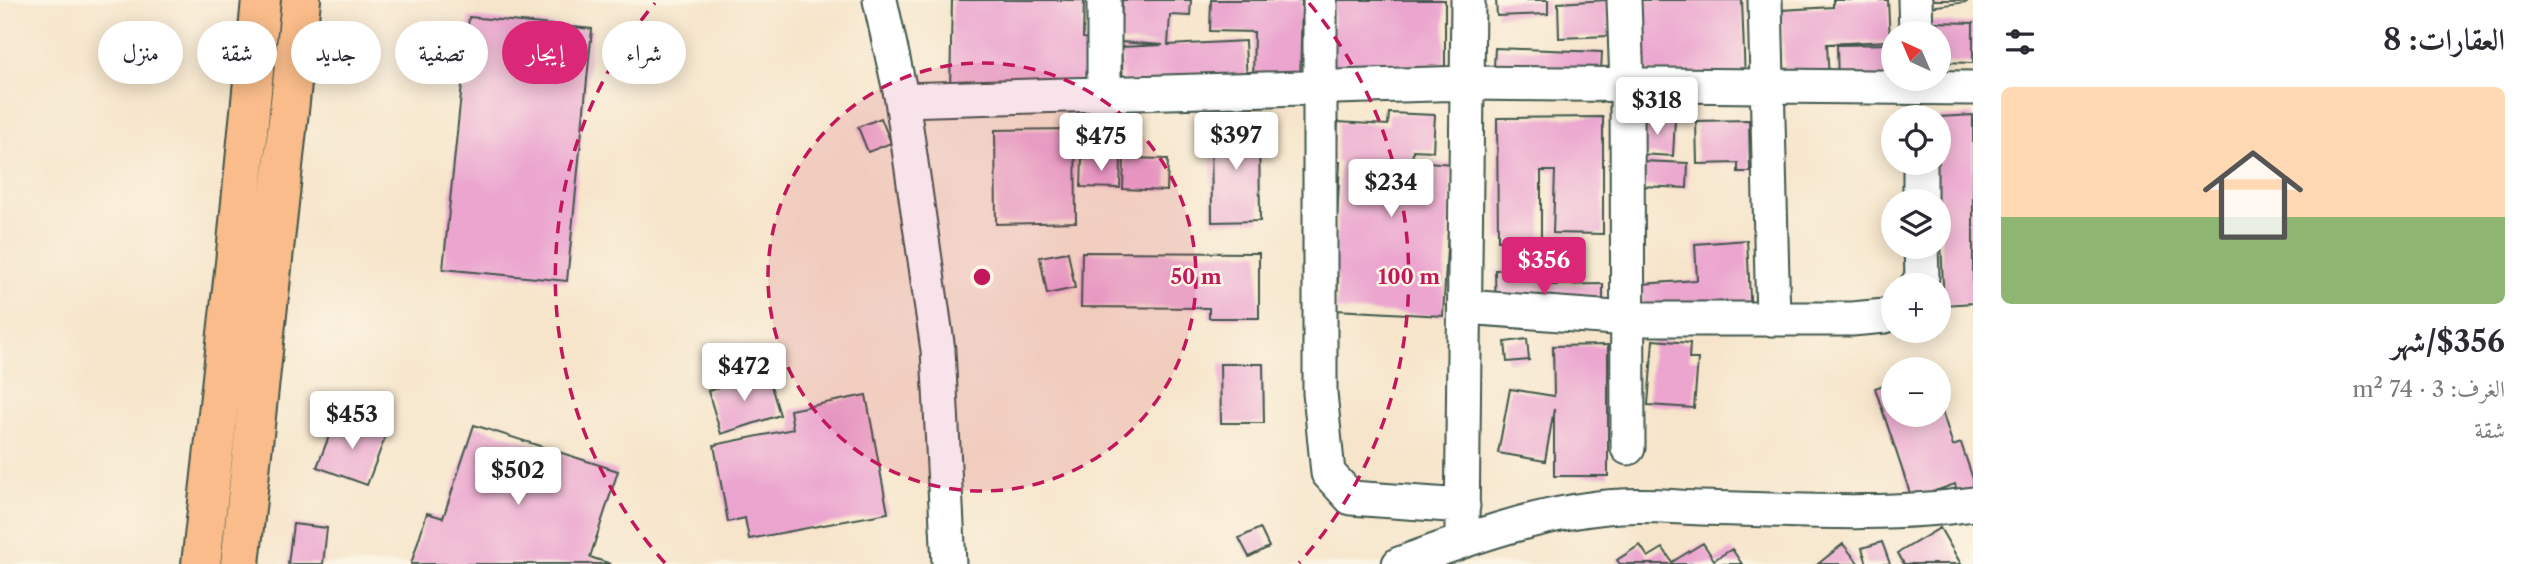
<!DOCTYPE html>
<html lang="ar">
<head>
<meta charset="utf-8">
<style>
  :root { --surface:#fff; --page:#f2f2f3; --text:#2b2b33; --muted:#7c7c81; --accent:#db2777 }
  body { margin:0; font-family:"Libre Caslon Text",Amiri,serif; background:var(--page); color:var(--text); direction:rtl; height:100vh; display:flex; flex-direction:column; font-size:26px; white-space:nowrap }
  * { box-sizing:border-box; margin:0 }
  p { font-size:23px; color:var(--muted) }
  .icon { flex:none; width:38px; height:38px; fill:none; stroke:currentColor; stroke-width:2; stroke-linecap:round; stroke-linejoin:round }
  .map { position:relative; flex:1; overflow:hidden; direction:ltr }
  .drawer { display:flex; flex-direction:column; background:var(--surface); width:560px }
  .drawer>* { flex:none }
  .banner { position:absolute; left:21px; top:21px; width:665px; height:63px; direction:rtl; display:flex; gap:14px }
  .needle { width:46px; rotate:316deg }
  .fabs { position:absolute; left:1881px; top:21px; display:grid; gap:14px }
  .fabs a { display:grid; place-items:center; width:70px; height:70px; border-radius:50%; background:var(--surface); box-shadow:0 4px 18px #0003; font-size:35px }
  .price { position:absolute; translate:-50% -60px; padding:0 16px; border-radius:7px; background:#fff; color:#222; font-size:23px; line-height:46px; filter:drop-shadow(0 2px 4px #0008) }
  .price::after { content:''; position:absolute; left:50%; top:42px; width:21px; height:16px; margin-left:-10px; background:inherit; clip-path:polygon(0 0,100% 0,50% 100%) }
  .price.current { background:var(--accent); color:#fff }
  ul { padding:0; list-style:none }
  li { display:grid; align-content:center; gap:14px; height:371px; padding:0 28px }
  li span { display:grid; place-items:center; height:217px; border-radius:10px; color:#555 }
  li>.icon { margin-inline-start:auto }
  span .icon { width:126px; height:126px; fill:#fffc; stroke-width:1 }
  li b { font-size:30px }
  h2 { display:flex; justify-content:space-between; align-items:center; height:84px; padding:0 28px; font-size:30px }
  .pill { padding:0 24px; border-radius:32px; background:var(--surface); box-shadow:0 4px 18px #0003; font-size:24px; line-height:63px }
  .pill.current { background:var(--accent); color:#fff }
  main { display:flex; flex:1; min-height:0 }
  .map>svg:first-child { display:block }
  .building { fill:#eba5cf }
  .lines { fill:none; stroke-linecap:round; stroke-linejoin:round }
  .minor-casing { stroke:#3f564b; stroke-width:37 }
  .major-casing { stroke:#3f564b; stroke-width:42 }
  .minor { stroke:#fff; stroke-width:33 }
  .major { stroke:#f9bc8a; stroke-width:38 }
  .ring { fill:none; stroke:#c2185b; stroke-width:3.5; stroke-dasharray:12 9 }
  .centre { fill:#c2185b; stroke:#fcf5e5; stroke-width:3.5 }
  .ring-label { font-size:21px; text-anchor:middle; font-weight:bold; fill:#c2185b; stroke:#fcf5e5; stroke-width:5; stroke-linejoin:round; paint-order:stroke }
</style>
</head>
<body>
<main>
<section class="drawer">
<h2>العقارات: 8<svg class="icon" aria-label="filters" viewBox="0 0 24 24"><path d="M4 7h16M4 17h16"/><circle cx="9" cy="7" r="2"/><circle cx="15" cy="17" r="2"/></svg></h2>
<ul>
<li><span style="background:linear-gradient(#ffd9b3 60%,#8fb573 0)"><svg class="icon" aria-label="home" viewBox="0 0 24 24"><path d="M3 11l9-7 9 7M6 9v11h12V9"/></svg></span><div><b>$356/شهر</b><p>الغرف: 3 · 74 m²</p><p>شقة</p></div></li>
</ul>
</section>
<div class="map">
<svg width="1973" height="564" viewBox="0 0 1973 564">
  <rect width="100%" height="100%" fill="#fcf5e5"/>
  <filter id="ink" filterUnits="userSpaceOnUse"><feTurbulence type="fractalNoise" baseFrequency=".0143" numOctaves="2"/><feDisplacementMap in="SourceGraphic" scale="14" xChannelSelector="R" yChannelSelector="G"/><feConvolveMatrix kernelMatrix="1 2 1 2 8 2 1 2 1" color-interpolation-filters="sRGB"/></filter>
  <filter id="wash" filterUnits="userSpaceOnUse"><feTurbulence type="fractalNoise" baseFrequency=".00686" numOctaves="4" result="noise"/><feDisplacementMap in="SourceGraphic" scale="28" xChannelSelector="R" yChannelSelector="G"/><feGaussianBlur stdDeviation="1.57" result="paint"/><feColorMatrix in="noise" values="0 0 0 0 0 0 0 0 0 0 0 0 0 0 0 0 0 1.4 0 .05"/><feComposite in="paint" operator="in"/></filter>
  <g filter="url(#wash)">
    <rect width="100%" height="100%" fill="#f6e5cb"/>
    <g id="blocks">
      <path class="building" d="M952,0H1084L1083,38L1088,39L1087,82L1092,59L1122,66L1121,47L1163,45L1120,42L1122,0H1191L1190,16L1170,15L1168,45L1245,41L1247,84L1123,89L1122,67L1116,92L950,89Z
        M1211,0H1302L1300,84L1253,83L1254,32L1210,31Z
        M1333,0H1445V85L1333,95Z
        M1496,0H1548V14L1497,16Z
        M1607,0L1609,36L1559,38L1558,3Z
        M1636,0H1742L1745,80L1639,71Z
        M1833,0H1888L1890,41L1827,44L1829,80L1785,82L1781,10L1833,7Z
        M1929,0H1967V2L1930,7Z
        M469,17L592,29L567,281L443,269Z
        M1931,22L1973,23V63L1939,62V33H1931Z
        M1894,44V79L1838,85L1837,45Z
        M1495,48L1602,52L1600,90L1493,85Z
        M1389,113L1435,115L1433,151L1413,150L1412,163H1424V198L1411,197L1410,189V200L1426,201L1428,162L1452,164L1443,316L1336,310L1338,277H1334L1340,162H1336L1338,122L1388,125Z
        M1973,115V303L1944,305L1939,201H1935L1933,163H1939V117Z
        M1603,117V234L1553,233L1555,171H1541V240H1498L1497,118Z
        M1641,117L1675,119L1673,156L1639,154Z
        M881,118L891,143L868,152L858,127Z
        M1749,120L1750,172H1738V163L1697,164L1696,121Z
        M1259,123L1260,221L1212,222L1211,124Z
        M1075,129L1076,222L996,224L995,130Z
        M1082,158L1121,159L1120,188L1081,187Z
        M1124,158L1168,159L1167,191L1123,189Z
        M1641,161L1688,163L1687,188L1640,186Z
        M1747,240L1751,316L1644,323L1641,284L1697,280L1695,244Z
        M1068,252L1075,288L1047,294L1040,257Z
        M1082,252L1259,253V318H1209V308L1081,307Z
        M1545,269V285L1603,284V317L1496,318L1495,270Z
        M1527,339L1529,360L1507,362L1505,342Z
        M1653,340L1690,343L1689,359H1698L1694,408L1648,405Z
        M1608,345V476H1554V409L1545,461L1498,453L1510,389L1554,396L1553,346Z
        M1220,364H1263L1264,423H1221Z
        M767,373L780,415L721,434L708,391Z
        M1894,381V415H1939L1940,404L1953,446L1961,443L1973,479V490L1958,494L1955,484L1912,499L1875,388Z
        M866,395L888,513L749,539L745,518L728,522L714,445L793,429L790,410Z
        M337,416L386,435L367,485L317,467Z
        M474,425L618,471L590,557L611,564H411L427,513L443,518Z
        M293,524L327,528L323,564H288Z
        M1260,528L1269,547L1249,557L1239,538Z
        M1940,528L1961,564H1904L1898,553Z
        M1882,542L1890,564H1867L1862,548Z
        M1703,543L1714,560L1732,549L1742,564H1620L1617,560L1640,545L1648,557L1663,548L1672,562Z
        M1843,544L1859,564H1818Z"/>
    </g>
  </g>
  <g filter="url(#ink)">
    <use href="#blocks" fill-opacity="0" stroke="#3f564b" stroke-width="2"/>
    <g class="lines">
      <g class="minor-casing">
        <path id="minor" d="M880,0L902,100L938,350L949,564
          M1320,0V393L1328,473L1351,498L1463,506
          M1624,0L1627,85L1628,448
          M1765,0L1773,319
          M1915,0L1916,33
          M1104,94V0
          M902,100L1467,83L1973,88
          M1920,163V201
          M1917,285L1922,277L1921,247
          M1465,307L1628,319H1852L1885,316L1894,312
          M1462,529L1468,0
          M1399,564C1469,538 1546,510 1621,506C1647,504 1675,507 1701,508C1791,510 1884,517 1973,504"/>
      </g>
      <g class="major-casing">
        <path id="major" d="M201,564L235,263L261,0
          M240,564L301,0"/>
      </g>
      <use href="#minor" class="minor"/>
      <use href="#major" class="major"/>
    </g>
  </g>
  <circle cx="982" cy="277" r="214" fill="#c2185b" fill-opacity=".12"/>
  <g class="ring">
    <circle cx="982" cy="277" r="214"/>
    <path d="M665 563A427 427 0 0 1 655 3M1309 3A427 427 0 0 1 1299 563"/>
  </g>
  <circle cx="982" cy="277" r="10" class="centre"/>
  <g class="ring-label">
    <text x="1196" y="284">50 m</text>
    <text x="1409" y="284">100 m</text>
  </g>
</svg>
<div class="fabs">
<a><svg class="needle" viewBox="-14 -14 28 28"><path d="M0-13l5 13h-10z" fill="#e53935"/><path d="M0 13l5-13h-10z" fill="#7c7c81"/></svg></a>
<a><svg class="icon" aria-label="locate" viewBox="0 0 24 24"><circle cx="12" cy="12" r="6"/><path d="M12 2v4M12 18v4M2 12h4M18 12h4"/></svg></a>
<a><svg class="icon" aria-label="layers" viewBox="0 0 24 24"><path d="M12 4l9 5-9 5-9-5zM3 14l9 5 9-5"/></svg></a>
<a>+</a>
<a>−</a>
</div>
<b class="price" style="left:1657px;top:137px">$318</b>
<b class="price" style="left:1236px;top:172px">$397</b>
<b class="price" style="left:1101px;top:173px">$475</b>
<b class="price" style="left:1391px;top:219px">$234</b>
<b class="price current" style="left:1544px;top:297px">$356</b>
<b class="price" style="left:744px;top:403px">$472</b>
<b class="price" style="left:352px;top:451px">$453</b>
<b class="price" style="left:518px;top:507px">$502</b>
<div class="banner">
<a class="pill">شراء</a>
<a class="pill current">إيجار</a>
<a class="pill">تصفية</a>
<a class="pill">جديد</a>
<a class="pill">شقة</a>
<a class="pill">منزل</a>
</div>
</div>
</main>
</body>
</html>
